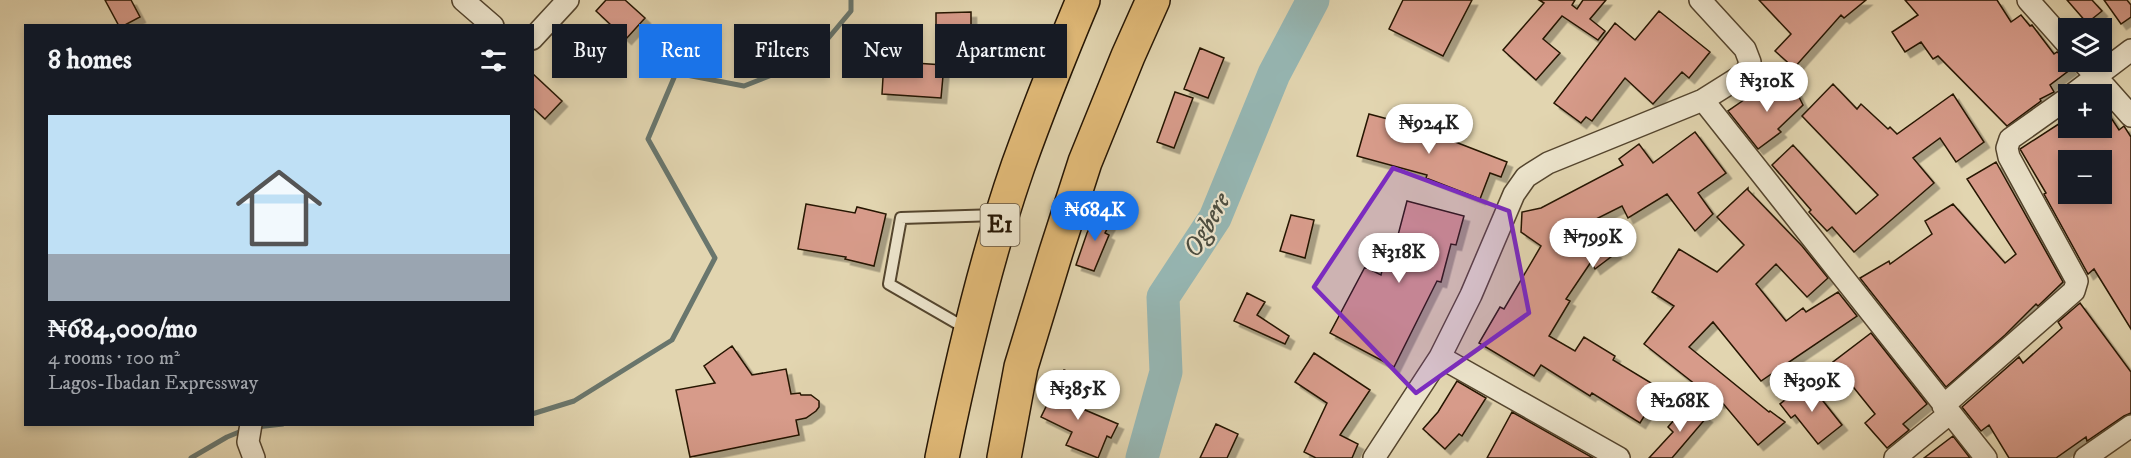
<!DOCTYPE html>
<html lang="en">
<head>
<meta charset="utf-8">
<style>
  :root { --surface:#171b24; --page:#242831; --text:#f1f3f6; --muted:#9ea1a6; --line:#363941; --accent:#1a73e8 }
  body { margin:0; font-family:"IM FELL DW Pica",serif; background:var(--page); color:var(--text); height:100vh; display:flex; flex-direction:column; font-size:22px; white-space:nowrap }
  * { box-sizing:border-box; margin:0 }
  p { font-size:20px; color:var(--muted) }
  .icon { flex:none; width:33px; height:33px; fill:none; stroke:currentColor; stroke-width:2; stroke-linecap:round; stroke-linejoin:round }
  .map { position:relative; flex:1; overflow:hidden }
  .sheet { position:absolute; left:24px; top:24px; width:510px; height:402px; display:flex; flex-direction:column; background:var(--surface); border-radius:0px; box-shadow:0 3px 9px #0003 }
  .sheet>* { flex:none }
  .guide { position:absolute; left:552px; top:24px; width:570px; height:54px; display:flex; gap:12px }
  .fabs { position:absolute; left:2058px; top:18px; display:grid; gap:12px }
  .fabs a { display:grid; place-items:center; width:54px; height:54px; border-radius:0px; background:var(--surface); box-shadow:0 3px 9px #0003; font-size:30px }
  .price { position:absolute; translate:-50% -51px; padding:0 14px; border-radius:21px; background:#fff; color:#222; font-size:20px; line-height:39px; filter:drop-shadow(0 2px 3px #0008) }
  .price::after { content:''; position:absolute; left:50%; top:36px; width:18px; height:14px; margin-left:-9px; background:inherit; clip-path:polygon(0 0,100% 0,50% 100%) }
  .price.on { background:var(--accent); color:#fff }
  ul { padding:0; list-style:none }
  li { display:grid; align-content:center; gap:12px; height:318px; padding:0 24px }
  li+li { border-top:2px solid var(--line) }
  li span { display:grid; place-items:center; height:186px; border-radius:0px; color:#555 }
  li>.icon { margin-inline-start:auto }
  span .icon { width:108px; height:108px; fill:#fffc; stroke-width:1 }
  li b { font-size:26px }
  h2 { display:flex; justify-content:space-between; align-items:center; height:72px; padding:0 24px; font-size:26px }
  .chip { padding:0 21px; border-radius:0px; background:var(--surface); box-shadow:0 3px 9px #0003; font-size:21px; line-height:54px }
  .chip.on { background:var(--accent); color:#fff }
  .map>svg:first-child { display:block }
  .lines { fill:none; stroke-linecap:round; stroke-linejoin:round }
  .stream { stroke:#69766d; stroke-width:5 }
  .river { stroke:#96b7b4; stroke-width:33 }
  .building { fill:#d79b8a; stroke:#251503; stroke-width:1.5; fill-rule:evenodd; filter:url(#shadow) }
  .lane-casing { stroke:#54452e; stroke-width:14 }
  .street-casing { stroke:#54452e; stroke-width:24 }
  .highway-casing { stroke:#251503; stroke-width:36 }
  .lane { stroke:#ece4cc; stroke-width:10 }
  .street { stroke:#ece4cc; stroke-width:21 }
  .highway { stroke:#e1ba78; stroke-width:33 }
  .marked { fill:#7b2cbf; fill-opacity:0.2; stroke:#7b2cbf; stroke-width:4.5; stroke-linejoin:round }
  .labels { text-anchor:middle; dominant-baseline:central; stroke-width:4.5; stroke-linejoin:round; paint-order:stroke }
  .shield { fill:#ece4cc; stroke:#61533f; stroke-width:1.5 }
  .shield-label { font-size:24px; font-weight:bold; fill:#251503 }
  .water-label { font-size:27px; font-style:italic; fill:#4d4e41; stroke:#ece4cc }
</style>
</head>
<body>
<div class="map">
<svg width="2131" height="458" viewBox="0 0 2131 458">
  <defs>
    <filter id="shadow"><feDropShadow dx="5.5" dy="5.5" stdDeviation="0" flood-color="#0004"/></filter>
  </defs>
  <rect width="100%" height="100%" fill="#e2d5b0"/>
  <filter id="stains"><feTurbulence type="fractalNoise" baseFrequency=".00333" numOctaves="4"/><feColorMatrix values="0 0 0 0 .2 0 0 0 0 .09 0 0 0 0 .02 0 0 0 .5 -.17"/></filter>
  <radialGradient id="worn" r=".72"><stop offset=".6" stop-color="#630" stop-opacity="0"/><stop offset="1" stop-color="#630" stop-opacity=".3"/></radialGradient>
  <g class="lines">
    <path class="stream" d="M532,414L574,401L672,340L715,258L648,139L676,73L744,86L810,60L851,11V0
      M256,427L283,424
      M191,458L227,437L244,430"/>
    <path class="river" d="M1142,458L1166,372L1163,297L1215,218L1274,74L1313,0"/>
  </g>
  <path class="building" d="M105,0H131L140,17L123,26H119Z
    M606,0H625L645,18L626,39L596,11Z
    M1403,0H1472L1443,56L1389,29Z
    M1539,0H1575L1572,5L1577,9L1583,0H1606L1590,19L1605,31L1598,40L1562,16L1543,39L1560,53L1536,80L1503,50L1544,3Z
    M1759,0H1866L1844,18L1841,15L1794,68L1775,51L1791,34Z
    M1905,0H1997L2011,22L2021,15L2030,26L2032,25L2054,54L2057,52L2062,56L2071,69L2050,85L2054,92L2040,99L2041,101L2007,126L1938,56L1933,59L1921,42L1905,52L1892,32L1918,15Z
    M2067,0H2092L2102,11L2087,23Z
    M2104,0H2127L2131,5V17L2121,24Z
    M1659,11L1710,52L1689,78L1682,72L1653,104L1625,78L1592,121L1586,117L1581,123L1554,103L1615,23L1635,40Z
    M971,12V26L936,27V13Z
    M1200,48L1224,58L1208,98L1184,89Z
    M884,61L944,65L941,98L882,94Z
    M532,73L562,101L545,119L532,107Z
    M1791,81L1803,105L1778,129L1781,132L1758,149L1728,111L1754,93L1758,99Z
    M1833,84L1857,109L1861,104L1888,129L1890,127L1897,134L1953,94L1984,142L1956,162L1940,138L1913,158L1934,183L1854,252L1832,227L1827,231L1809,212L1811,210L1772,165L1793,145L1856,214L1878,195L1802,116Z
    M1175,92L1193,98L1174,148L1157,142Z
    M2102,104L2119,130L2124,126L2131,137V329L2094,269L2088,274L2044,194L2046,193L2020,149L2068,118V128H2102ZM2068,160H2102V194H2068Z
    M1369,114L1414,126L1507,162L1501,177L1490,173L1480,199L1426,178L1427,175L1357,156Z
    M1695,132L1726,173L1698,193L1713,214L1695,231L1667,194L1628,218L1622,206L1592,221L1616,253L1595,269L1591,262L1566,299L1570,301L1549,336L1575,351L1584,337L1615,356L1613,360L1661,389L1640,423L1592,393L1590,396L1541,365L1534,376L1479,343L1500,307L1504,309L1541,246L1521,232L1522,212L1541,208L1623,165L1619,159L1639,144L1653,163Z
    M1996,162L2063,282L2038,306L2036,304L2005,335L1946,387L1860,278L1889,261L1890,264L1932,234L1925,221L1953,204L2005,263L2016,254L1967,179Z
    M1748,188V190L1802,246L1828,278L1807,297L1776,264L1756,284L1786,321L1803,308L1806,312L1838,292L1857,316L1761,381L1713,322L1689,347L1769,412L1770,411L1785,422L1758,445L1721,401L1719,403L1644,344L1674,306L1652,292L1679,249L1717,272L1744,245L1717,217Z
    M1407,201L1464,216L1456,245L1451,244L1441,282L1437,281L1394,367L1330,333L1365,267L1381,275L1390,238L1397,239Z
    M806,204L855,213L857,207L886,214L874,266L845,259L846,257L798,249Z
    M1098,211L1113,218L1105,233L1109,235L1094,271L1076,265L1087,233Z
    M1291,215L1314,220L1305,258L1280,251Z
    M1247,293L1265,302L1257,315L1289,336L1285,344L1234,321Z
    M2080,303L2131,372V413L2124,416L2087,441L2086,437L2056,458H2009L1989,425L1981,431L1962,407L2019,357L2023,363L2062,328L2058,322Z
    M1871,333L1927,404L1903,424L1909,430L1887,448L1865,423L1875,414L1833,362Z
    M732,346L752,375L786,369L791,394L800,393L801,395H811L819,401V407L816,411L806,418L796,420L799,435L690,457L676,390L715,383L704,366Z
    M1314,353L1370,390L1340,435L1358,444L1352,458H1316L1304,452L1327,403L1295,382Z
    M1064,370L1074,374L1064,401L1118,424L1111,438L1107,436L1098,458L1066,445L1072,432L1041,417Z
    M1457,381L1486,398L1462,436L1459,434L1445,449L1423,429L1438,412Z
    M1808,382L1842,425L1818,444L1795,415L1791,418L1780,404Z
    M1687,405L1707,417L1672,458H1649L1673,432L1668,427Z
    M1512,412L1593,458H1487Z
    M1216,424L1238,434L1227,458H1200Z
    M1953,436L1970,458H1924Z"/>
  <g class="lines">
    <g class="lane-casing">
      <path id="lane" d="M967,329L889,284L901,218L998,215"/>
    </g>
    <g class="street-casing">
      <path id="street" d="M463,0L493,26
        M2028,0L2068,45
        M532,39L568,0
        M2083,62L2131,116
        M2073,94L2131,50
        M1703,100L1986,458
        M1440,357L1619,458
        M1943,406L2074,291L2077,281L2009,157L2007,148L2010,139L2068,98
        M251,424L248,442L254,458
        M1374,458L1440,357L1471,295L1514,194L1526,177L1548,163L1703,100L1746,73L1750,62L1745,49L1700,0
        M1895,458L1949,414
        M2085,458L2131,426"/>
    </g>
    <g class="highway-casing">
      <path id="highway" d="M942,458C962,360 985,261 1018,166C1038,110 1060,55 1083,0
        M1004,458L1021,367L1056,252L1085,162L1128,56L1153,0"/>
    </g>
    <use href="#lane" class="lane"/>
    <use href="#street" class="street"/>
    <use href="#highway" class="highway"/>
  </g>
  <path class="marked" d="M1393,168L1509,211L1529,313L1416,393L1314,287Z"/>
  <g class="labels">
    <rect class="shield" x="980.5" y="204" width="39" height="42" rx="4.5"/>
    <g class="shield-label">
      <text x="1000" y="225">E1</text>
    </g>
    <g class="water-label">
      <text transform="translate(1207 225) rotate(-61)">Ogbere</text>
    </g>
  </g>
  <rect width="100%" height="100%" filter="url(#stains)"/>
  <rect width="100%" height="100%" fill="url(#worn)"/>
</svg>
<div class="fabs">
<a><svg class="icon" aria-label="layers" viewBox="0 0 24 24"><path d="M12 4l9 5-9 5-9-5zM3 14l9 5 9-5"/></svg></a>
<a>+</a>
<a>−</a>
</div>
<b class="price" style="left:1767px;top:113px">₦310K</b>
<b class="price" style="left:1429px;top:155px">₦924K</b>
<b class="price on" style="left:1095px;top:242px">₦684K</b>
<b class="price" style="left:1593px;top:269px">₦799K</b>
<b class="price" style="left:1399px;top:284px">₦318K</b>
<b class="price" style="left:1812px;top:413px">₦309K</b>
<b class="price" style="left:1078px;top:421px">₦385K</b>
<b class="price" style="left:1680px;top:433px">₦268K</b>
<div class="guide">
<a class="chip">Buy</a>
<a class="chip on">Rent</a>
<a class="chip">Filters</a>
<a class="chip">New</a>
<a class="chip">Apartment</a>
</div>
<section class="sheet">
<h2>8 homes<svg class="icon" aria-label="filters" viewBox="0 0 24 24"><path d="M4 7h16M4 17h16"/><circle cx="9" cy="7" r="2"/><circle cx="15" cy="17" r="2"/></svg></h2>
<ul>
<li><span style="background:linear-gradient(#bfe0f5 75%,#9aa5b1 0)"><svg class="icon" aria-label="home" viewBox="0 0 24 24"><path d="M3 11l9-7 9 7M6 9v11h12V9"/></svg></span><div><b>₦684,000/mo</b><p>4 rooms · 100 m²</p><p>Lagos-Ibadan Expressway</p></div></li>
</ul>
</section>
</div>
</body>
</html>
